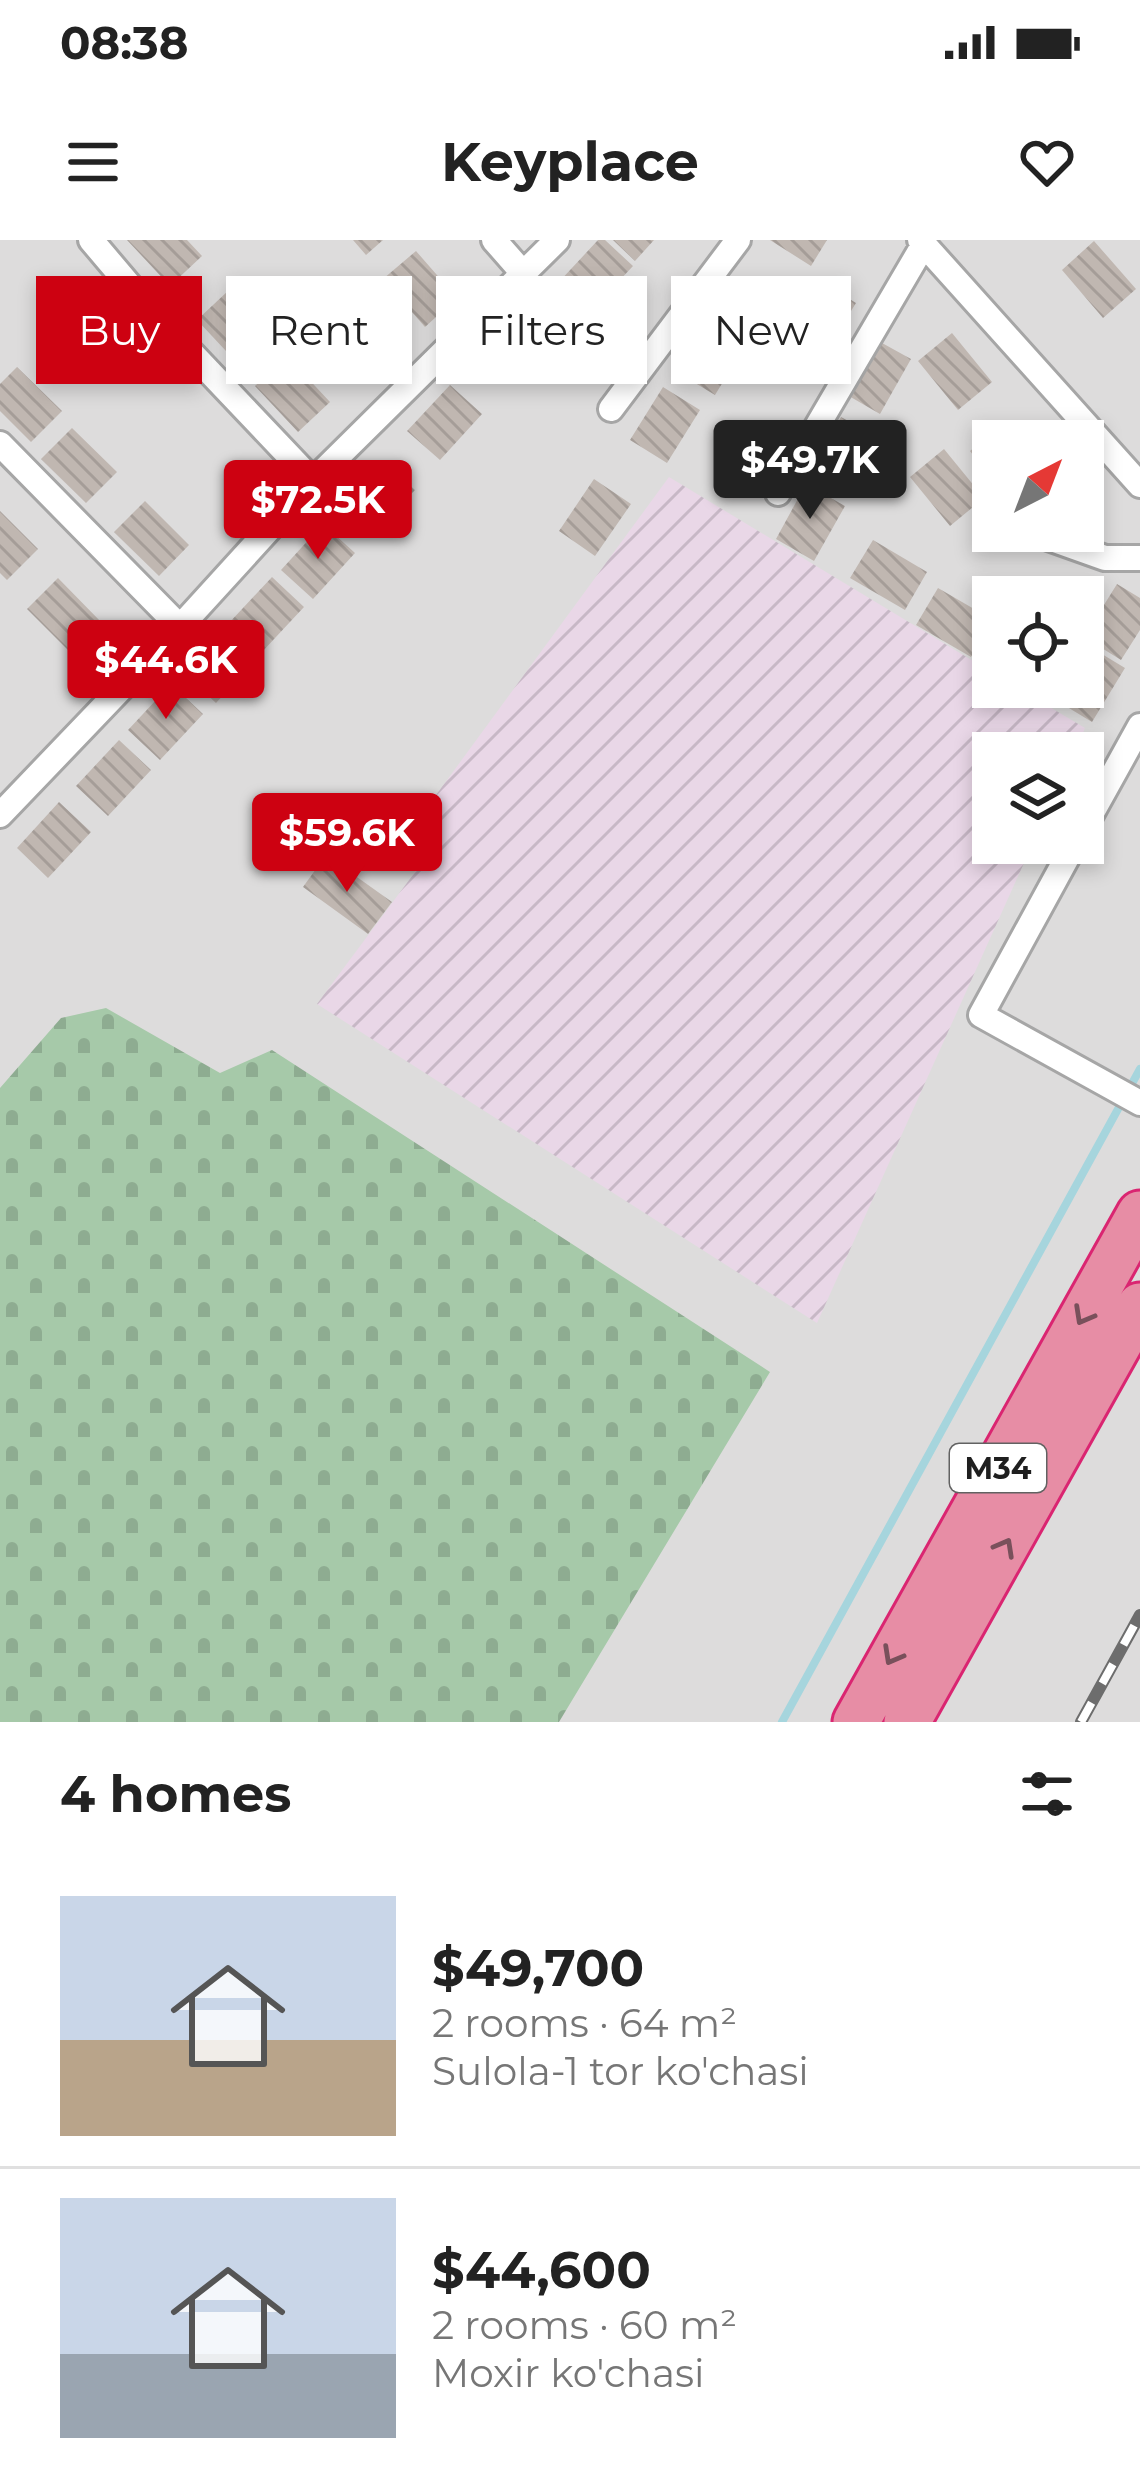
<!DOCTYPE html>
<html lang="en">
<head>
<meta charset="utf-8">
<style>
  :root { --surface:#fff; --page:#f2f2f2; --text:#222; --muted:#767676; --line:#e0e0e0; --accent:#cd0111 }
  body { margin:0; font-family:Montserrat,sans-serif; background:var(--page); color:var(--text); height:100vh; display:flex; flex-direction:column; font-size:45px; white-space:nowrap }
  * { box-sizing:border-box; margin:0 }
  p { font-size:39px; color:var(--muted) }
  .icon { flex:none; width:66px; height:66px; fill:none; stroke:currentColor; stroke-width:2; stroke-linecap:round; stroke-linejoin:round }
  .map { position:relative; height:1482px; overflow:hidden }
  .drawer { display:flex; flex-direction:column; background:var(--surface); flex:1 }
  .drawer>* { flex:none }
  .guide { position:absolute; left:36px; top:36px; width:1068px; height:108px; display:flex; gap:24px }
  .needle { width:78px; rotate:42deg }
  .fabs { position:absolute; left:972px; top:180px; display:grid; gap:24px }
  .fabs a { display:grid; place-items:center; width:132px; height:132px; border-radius:0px; background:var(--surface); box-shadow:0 6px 18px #0003; font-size:60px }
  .price { position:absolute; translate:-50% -102px; padding:0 27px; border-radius:12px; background:var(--accent); color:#fff; font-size:39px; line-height:78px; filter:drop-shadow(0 3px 6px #0008) }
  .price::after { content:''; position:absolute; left:50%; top:72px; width:36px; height:27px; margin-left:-18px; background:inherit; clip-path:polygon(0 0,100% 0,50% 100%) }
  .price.active { background:#222; color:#fff }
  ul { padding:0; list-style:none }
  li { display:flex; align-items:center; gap:36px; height:300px; padding:0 60px }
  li+li { border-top:3px solid var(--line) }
  li span { display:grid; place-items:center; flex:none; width:336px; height:240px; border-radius:0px; color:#555 }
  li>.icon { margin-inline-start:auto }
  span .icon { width:144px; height:144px; fill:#fffc; stroke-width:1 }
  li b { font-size:51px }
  h2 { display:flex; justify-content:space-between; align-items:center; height:144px; padding:0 60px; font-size:51px }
  .pill { padding:0 42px; border-radius:0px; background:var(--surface); box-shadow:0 6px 18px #0003; font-size:42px; line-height:108px }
  .pill.active { background:var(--accent); color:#fff }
  .status { display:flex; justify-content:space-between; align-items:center; height:84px; padding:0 60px; background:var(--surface); direction:ltr }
  .status svg { height:33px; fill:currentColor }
  header { display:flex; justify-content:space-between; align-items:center; height:156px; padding:0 60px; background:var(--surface); font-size:54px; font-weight:700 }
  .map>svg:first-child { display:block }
  .residential { fill:#dddcdc; fill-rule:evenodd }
  .industrial { fill:url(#industrial-furrows) }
  .cemetery { fill:url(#cemetery-stones) }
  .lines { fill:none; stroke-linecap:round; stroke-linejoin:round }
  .stream { stroke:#a6d5dd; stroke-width:8 }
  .building { fill:url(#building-back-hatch) }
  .street-casing { stroke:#a6a6a6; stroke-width:30 }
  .highway-casing { stroke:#da2571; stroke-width:51 }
  .street { stroke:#fff; stroke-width:24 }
  .highway { stroke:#e78da5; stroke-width:45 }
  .rail-casing { stroke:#6d6d6d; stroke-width:12 }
  .rail { stroke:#fff; stroke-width:8; stroke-dasharray:22; stroke-linecap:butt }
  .oneway { stroke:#79505b }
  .labels { text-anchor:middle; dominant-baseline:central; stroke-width:9; stroke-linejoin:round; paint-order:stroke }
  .shield { fill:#fff; stroke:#626262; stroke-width:3 }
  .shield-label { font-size:30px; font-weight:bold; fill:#1f1f1f }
</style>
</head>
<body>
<div class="status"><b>08:38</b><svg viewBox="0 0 49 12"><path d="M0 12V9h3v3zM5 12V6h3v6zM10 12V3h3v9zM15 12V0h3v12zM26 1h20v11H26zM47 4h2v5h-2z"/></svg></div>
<header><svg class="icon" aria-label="menu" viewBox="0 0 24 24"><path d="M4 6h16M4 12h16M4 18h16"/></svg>Keyplace<svg class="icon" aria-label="heart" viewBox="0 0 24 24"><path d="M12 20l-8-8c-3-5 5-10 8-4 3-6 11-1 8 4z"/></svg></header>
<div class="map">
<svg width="1140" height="1482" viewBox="0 0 1140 1482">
  <defs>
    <pattern id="industrial-furrows" width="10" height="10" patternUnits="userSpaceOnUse" patternTransform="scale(3)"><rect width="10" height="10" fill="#e9d7e7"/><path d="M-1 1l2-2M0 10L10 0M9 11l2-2" fill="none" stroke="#c7b8c6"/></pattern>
    <pattern id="cemetery-stones" width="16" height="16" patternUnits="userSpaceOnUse" patternTransform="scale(3)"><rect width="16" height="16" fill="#a6c9a9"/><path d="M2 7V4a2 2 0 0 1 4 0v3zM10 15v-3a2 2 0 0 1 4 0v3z" fill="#8eac91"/></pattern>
    <pattern id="building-back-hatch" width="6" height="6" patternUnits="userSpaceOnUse" patternTransform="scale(3)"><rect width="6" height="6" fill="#c0b7b1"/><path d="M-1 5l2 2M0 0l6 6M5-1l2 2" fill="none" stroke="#a59d98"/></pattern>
  </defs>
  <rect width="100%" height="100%" fill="#f0ebe5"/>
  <path class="residential" d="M0,0H1140V1482H0ZM993,201H1083V291H993ZM993,357H1083V447H993ZM993,513H1083V603H993Z"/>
  <path class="industrial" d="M669,237L993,433V447H1016L1085,488L1074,513H993V603H1033L817,1083L317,764L418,628L395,611Z"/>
  <path class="cemetery" d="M106,768L220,833L272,810L770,1132L559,1482H0V848L61,778Z"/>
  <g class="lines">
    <path class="stream" d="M782,1482L1140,829"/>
  </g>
  <path class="building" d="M127,0H187L202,16L170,46Z
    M353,0H383L366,15Z
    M598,0H605L633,26L590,72L558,43Z
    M613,0H654L635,21Z
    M770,0H827L811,26Z
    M1094,1L1136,49L1103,78L1062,30Z
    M416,11L457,58L425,87L383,39Z
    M819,40L856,63L823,116L786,93Z
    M229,50L272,97L240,126L197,80Z
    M528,67L560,97L517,143L485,113Z
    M711,78L748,101L715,155L677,132Z
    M952,93L992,142L958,170L918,121Z
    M873,98L911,119L880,174L842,152Z
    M287,116L330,162L298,192L255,146Z
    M17,127L62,171L31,202L0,171V144Z
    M450,145L482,174L440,220L407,191Z
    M663,147L700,170L667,223L630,200Z
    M841,177L879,198L848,253L810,232Z
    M1003,184L1017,201H993V240L970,211Z
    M72,188L117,232L86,263L41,219Z
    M944,209L984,258L950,286L910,237Z
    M383,220L415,250L372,296L340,266Z
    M594,239L631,264L595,316L559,291Z
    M806,244L845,266L814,321L776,299Z
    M145,261L189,305L159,336L114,292Z
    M0,271L38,309L7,340L0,333Z
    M323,284L355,313L313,359L281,330Z
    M873,300L927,332L905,370L850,338Z
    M272,337L304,367L261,413L229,383Z
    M58,338L102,383L72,414L27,369Z
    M1117,344L1140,358V390L1121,420L1084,397Z
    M938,348L993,380L971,417L916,385Z
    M227,387L259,416L216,463L184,433Z
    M1087,405L1125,428L1092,482L1054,459L1062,447H1083V412Z
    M171,444L203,474L160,520L128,490Z
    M119,500L151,530L108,576L76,546Z
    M59,562L91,592L48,638L17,608Z
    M326,615L392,662L368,694L303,647Z"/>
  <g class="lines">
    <g class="street-casing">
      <path id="street" d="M91,0L146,65L313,241
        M494,0L523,33
        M920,0L1140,245
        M611,169L738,0
        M0,204L180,387
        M778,253L924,4
        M1038,291L1046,297L1105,318H1140
        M0,575L180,387L313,241L557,0
        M1083,589L1140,486
        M1075,603L981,775L1140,863"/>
    </g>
    <g class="highway-casing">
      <path id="highway" d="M856,1482L1140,974
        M907,1482L1140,1066"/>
    </g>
    <use href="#street" class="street"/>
    <use href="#highway" class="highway"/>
    <g class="rail-casing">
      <path id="rail" d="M1081,1482L1140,1375"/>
    </g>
    <use href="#rail" class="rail"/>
  </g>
  <defs><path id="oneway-chevron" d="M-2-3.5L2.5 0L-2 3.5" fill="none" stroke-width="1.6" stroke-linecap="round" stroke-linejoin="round" transform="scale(3)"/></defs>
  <g class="oneway">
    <use href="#oneway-chevron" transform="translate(1083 1076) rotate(119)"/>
    <use href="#oneway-chevron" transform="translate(1005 1307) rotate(-61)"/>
    <use href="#oneway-chevron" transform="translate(892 1416) rotate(119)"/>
  </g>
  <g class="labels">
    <rect class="shield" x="950" y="1204" width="96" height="48" rx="9"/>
    <g class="shield-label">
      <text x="998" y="1228">M34</text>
    </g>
  </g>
</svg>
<div class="fabs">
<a><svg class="needle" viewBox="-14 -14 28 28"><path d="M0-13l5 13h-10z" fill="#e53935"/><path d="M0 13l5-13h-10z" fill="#767676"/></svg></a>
<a><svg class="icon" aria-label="locate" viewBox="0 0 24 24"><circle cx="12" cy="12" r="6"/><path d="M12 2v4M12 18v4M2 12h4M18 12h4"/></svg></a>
<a><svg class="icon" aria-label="layers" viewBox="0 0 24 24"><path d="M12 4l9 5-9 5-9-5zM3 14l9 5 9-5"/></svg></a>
</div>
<b class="price active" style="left:810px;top:282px">$49.7K</b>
<b class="price" style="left:318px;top:322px">$72.5K</b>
<b class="price" style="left:166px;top:482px">$44.6K</b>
<b class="price" style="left:347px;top:655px">$59.6K</b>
<div class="guide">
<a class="pill active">Buy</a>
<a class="pill">Rent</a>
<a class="pill">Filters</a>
<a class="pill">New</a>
</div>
</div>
<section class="drawer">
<h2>4 homes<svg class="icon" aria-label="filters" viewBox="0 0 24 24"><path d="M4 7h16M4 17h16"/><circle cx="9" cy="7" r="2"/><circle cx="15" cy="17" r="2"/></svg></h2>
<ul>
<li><span style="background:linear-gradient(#c9d6e8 60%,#b9a48a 0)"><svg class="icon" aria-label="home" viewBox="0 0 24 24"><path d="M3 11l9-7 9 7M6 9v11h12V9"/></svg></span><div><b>$49,700</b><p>2 rooms · 64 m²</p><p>Sulola-1 tor ko'chasi</p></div></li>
<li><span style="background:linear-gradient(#c9d6e8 65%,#9aa5b1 0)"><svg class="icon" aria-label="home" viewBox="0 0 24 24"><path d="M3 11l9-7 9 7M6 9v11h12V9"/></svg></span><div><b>$44,600</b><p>2 rooms · 60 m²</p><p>Moxir ko'chasi</p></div></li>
</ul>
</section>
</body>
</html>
